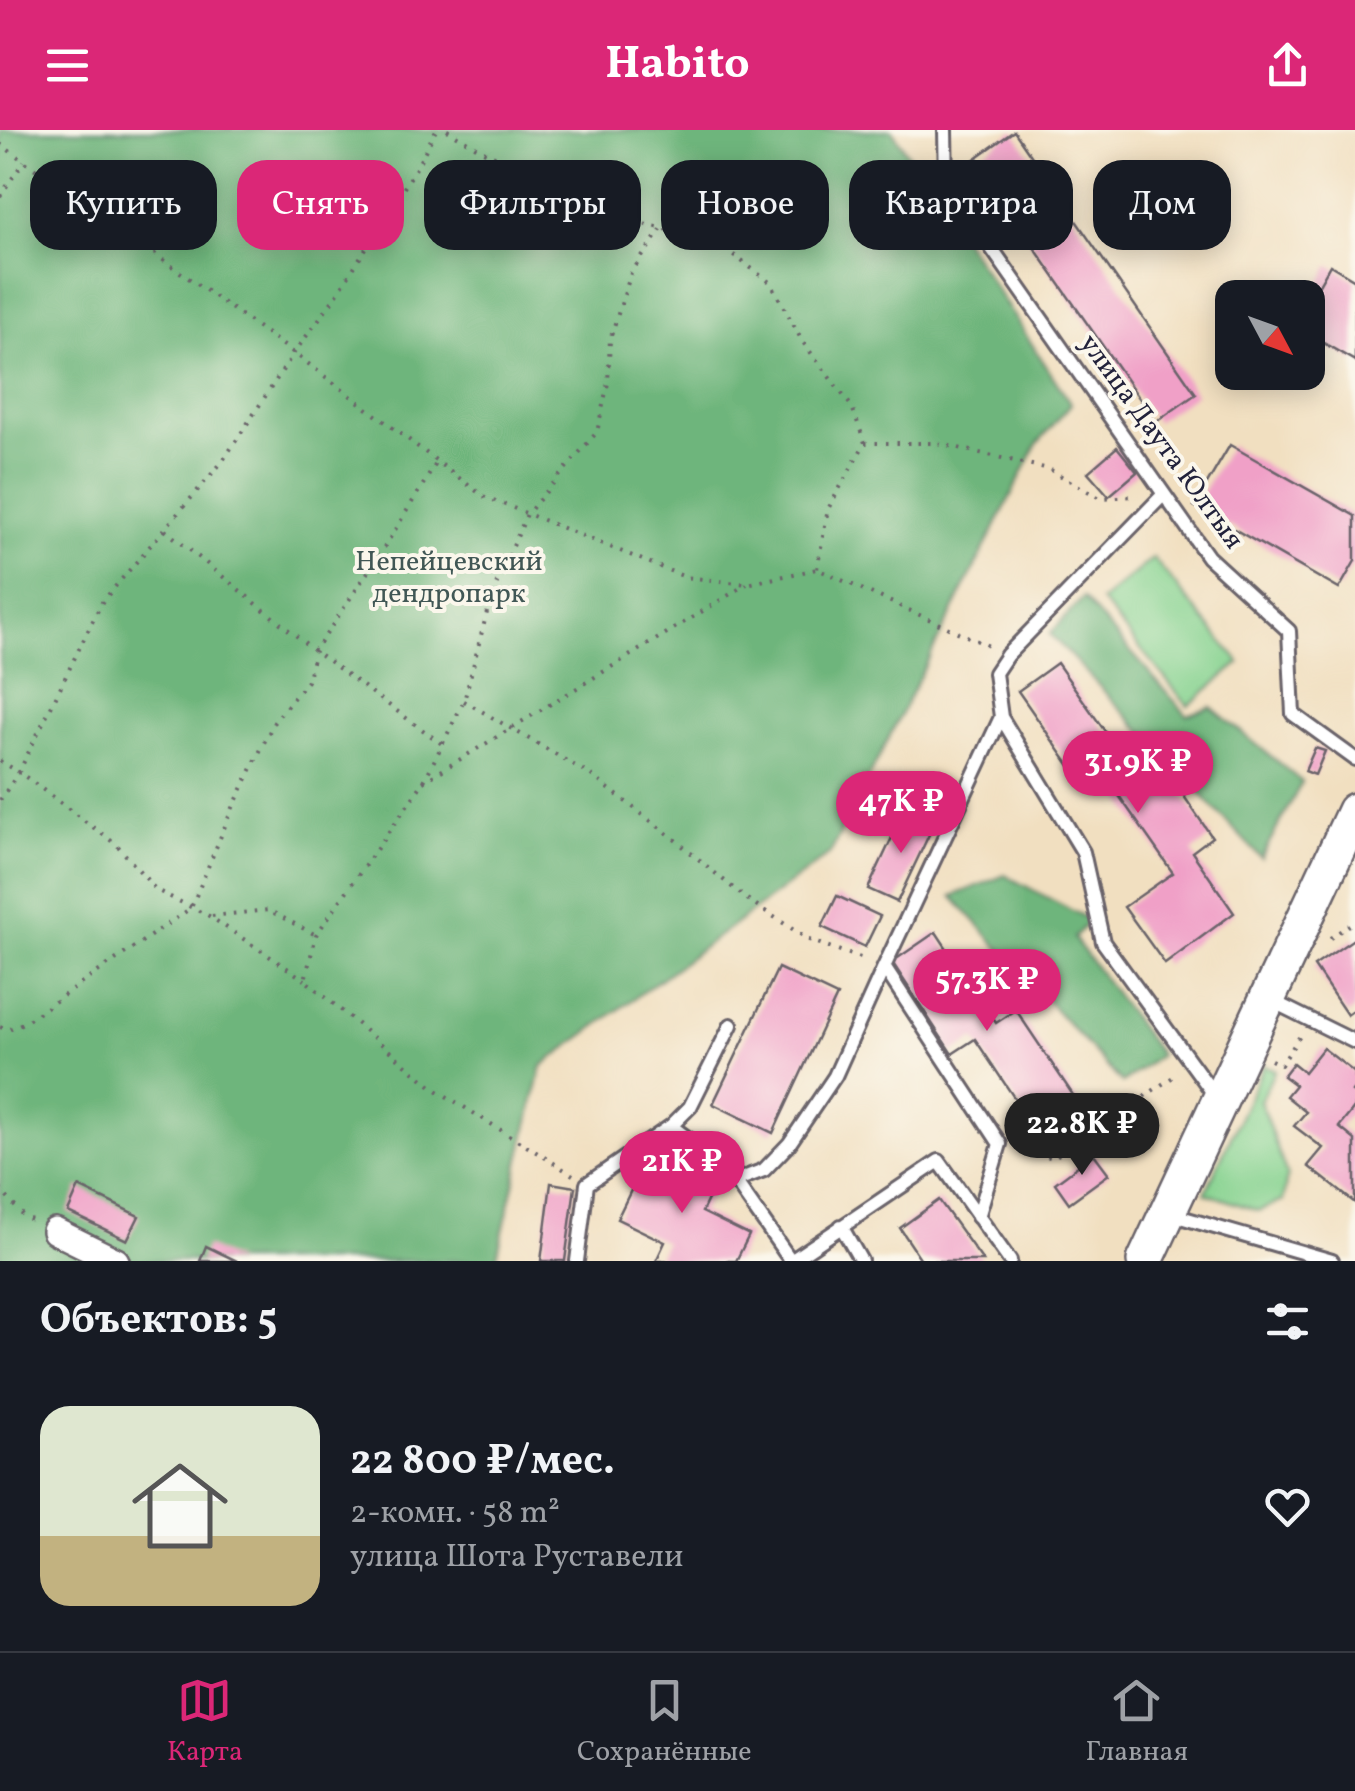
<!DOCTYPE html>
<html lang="ru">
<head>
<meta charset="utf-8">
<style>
  :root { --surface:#171b24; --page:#20242c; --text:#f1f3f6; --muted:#9ea1a6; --line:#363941; --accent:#db2777 }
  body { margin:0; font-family:Vollkorn,serif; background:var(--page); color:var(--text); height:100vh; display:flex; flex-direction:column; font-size:38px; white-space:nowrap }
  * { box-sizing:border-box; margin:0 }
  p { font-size:32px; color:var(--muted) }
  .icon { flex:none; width:55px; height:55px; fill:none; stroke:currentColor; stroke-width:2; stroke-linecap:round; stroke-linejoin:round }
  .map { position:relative; height:1131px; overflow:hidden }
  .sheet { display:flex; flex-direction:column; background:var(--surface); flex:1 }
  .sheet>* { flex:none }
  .hud { position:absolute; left:30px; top:30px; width:1295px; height:90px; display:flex; gap:20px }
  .needle { width:65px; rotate:131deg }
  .tools { position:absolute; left:1215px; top:150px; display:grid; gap:20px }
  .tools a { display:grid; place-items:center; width:110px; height:110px; border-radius:20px; background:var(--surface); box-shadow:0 5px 25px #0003; font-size:50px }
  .price { position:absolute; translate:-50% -85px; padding:0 22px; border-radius:35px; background:var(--accent); color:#fff; font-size:32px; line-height:65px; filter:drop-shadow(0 2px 5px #0008) }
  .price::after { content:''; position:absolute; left:50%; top:60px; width:30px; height:22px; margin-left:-15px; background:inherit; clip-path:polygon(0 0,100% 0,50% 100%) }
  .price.active { background:#222; color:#fff }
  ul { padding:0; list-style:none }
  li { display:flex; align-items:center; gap:30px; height:250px; padding:0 40px }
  li span { display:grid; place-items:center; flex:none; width:280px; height:200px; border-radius:30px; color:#555 }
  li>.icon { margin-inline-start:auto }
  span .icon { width:120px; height:120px; fill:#fffc; stroke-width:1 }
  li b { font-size:42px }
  h2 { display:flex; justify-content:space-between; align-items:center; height:120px; padding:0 40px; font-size:42px }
  .pill { padding:0 35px; border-radius:30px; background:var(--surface); box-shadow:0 5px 25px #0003; font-size:35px; line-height:90px }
  .pill.active { background:var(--accent); color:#fff }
  header { display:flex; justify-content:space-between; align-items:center; height:130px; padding:0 40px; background:var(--accent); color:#fff; font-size:45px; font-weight:700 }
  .dock { display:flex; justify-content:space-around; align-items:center; height:140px; border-top:2px solid var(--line); background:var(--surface); font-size:28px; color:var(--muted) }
  .dock a { display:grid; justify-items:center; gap:5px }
  .dock .active { color:var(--accent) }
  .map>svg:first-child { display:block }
  .green { fill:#88d391; stroke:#557a66; stroke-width:2.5 }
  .forest { fill:#6eb57b; stroke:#486c5b; stroke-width:2.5 }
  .building { fill:#f0a0c7 }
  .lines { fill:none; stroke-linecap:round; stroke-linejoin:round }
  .lane-casing { stroke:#6a646a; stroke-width:18 }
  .street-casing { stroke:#6a646a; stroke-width:30 }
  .secondary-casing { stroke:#6a646a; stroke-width:40 }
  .path { stroke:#6a646a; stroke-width:4; stroke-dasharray:2.5 8; stroke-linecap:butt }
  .lane { stroke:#fff; stroke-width:12 }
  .street { stroke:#fff; stroke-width:25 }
  .secondary { stroke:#fff; stroke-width:35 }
  .labels { text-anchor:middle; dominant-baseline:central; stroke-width:8; stroke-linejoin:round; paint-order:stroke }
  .street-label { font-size:28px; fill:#22223b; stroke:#fbf7ec }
  .park-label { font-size:28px; fill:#415755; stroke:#fbf7ec }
</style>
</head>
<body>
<header><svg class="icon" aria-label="menu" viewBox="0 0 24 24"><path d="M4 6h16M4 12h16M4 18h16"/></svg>Habito<svg class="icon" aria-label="share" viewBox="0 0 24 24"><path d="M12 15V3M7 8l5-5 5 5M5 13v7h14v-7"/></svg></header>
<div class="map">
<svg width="1355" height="1131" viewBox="0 0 1355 1131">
  <rect width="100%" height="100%" fill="#fbf7ec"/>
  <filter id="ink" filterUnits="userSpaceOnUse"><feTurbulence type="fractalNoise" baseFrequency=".01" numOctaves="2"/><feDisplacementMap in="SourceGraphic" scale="20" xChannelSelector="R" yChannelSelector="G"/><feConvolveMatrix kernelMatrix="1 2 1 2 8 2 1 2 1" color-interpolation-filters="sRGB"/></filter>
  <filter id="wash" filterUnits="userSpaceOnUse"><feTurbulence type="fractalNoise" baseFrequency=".0048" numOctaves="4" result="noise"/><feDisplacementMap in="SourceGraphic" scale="40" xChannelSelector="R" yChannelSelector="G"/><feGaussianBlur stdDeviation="2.25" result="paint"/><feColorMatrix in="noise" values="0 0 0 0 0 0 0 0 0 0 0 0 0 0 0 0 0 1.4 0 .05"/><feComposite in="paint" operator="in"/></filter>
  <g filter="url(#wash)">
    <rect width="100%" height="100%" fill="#f1dfc0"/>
    <path class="green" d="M1153,428L1240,533L1188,576L1101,471Z
      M1264,935L1275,940L1260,971L1287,1046L1283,1071L1258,1081L1205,1063Z"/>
    <path class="forest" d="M0,0H892L1071,274L1037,314L830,724L542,936L496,1131H0Z
      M1083,468L1187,585L1211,577L1302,652L1261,728L1050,504Z
      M1005,745L1090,790L1074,808L1160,925L1122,953L952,766Z"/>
    <g id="blocks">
      <path class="building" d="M1014,1L1196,264L1156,292L973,30Z
        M1330,135L1355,150V231L1308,204V174Z
        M1230,315L1355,386V431L1339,459L1194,376Z
        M1117,317L1137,342L1109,366L1088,342Z
        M1057,533L1123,627L1146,611L1212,707L1192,722L1234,783L1165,834L1124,777L1173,743L1101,640L1082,653L1018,561Z
        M1315,618L1325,621L1315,645L1305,641Z
        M905,680L934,694L897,772L868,759Z
        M837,766L880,786L865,817L822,797Z
        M936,802L996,893L1016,880L1083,980L1041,1008L975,909L952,924L892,832Z
        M1355,808V879L1347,885L1314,836Z
        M778,838L837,866L773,1003L713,974Z
        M1323,918L1355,943V958L1352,962L1355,964V977L1339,997L1355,1010V1073L1308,1036L1323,1018L1294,996L1306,982L1286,966L1295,955L1283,946L1293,933L1304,942Z
        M1094,1024L1109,1044L1069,1073L1055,1053Z
        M675,1025L719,1046L702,1082L749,1105L736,1131H656L665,1112L617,1089L639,1044L661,1054Z
        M551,1053L575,1057L565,1131H541Z
        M79,1057L139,1086L127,1110L68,1082Z
        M939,1070L983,1131H922L900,1098Z
        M206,1116L237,1131H200Z"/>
    </g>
  </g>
  <g filter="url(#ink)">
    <use href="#blocks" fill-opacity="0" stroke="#6a646a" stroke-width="2.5"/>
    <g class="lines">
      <g class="lane-casing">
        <path id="lane" d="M945,0L946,53L1208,427L1289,501L1293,584L1355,629
          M1164,364L1007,525L995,543L1001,587L1083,722L1103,812L1216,967
          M884,837L1001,587
          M1270,870L1355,912
          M671,996L724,1035L791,1131L939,1031L1010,1131
          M735,1051L764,1040L789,1014L835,946L884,837L1000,1014L978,1087
          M1170,1084L1332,1131
          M841,1096L861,1131
          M577,1131L587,1054L671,996L690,977L731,895"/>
      </g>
      <g class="street-casing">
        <path id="street" d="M55,1101L116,1131"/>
      </g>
      <g class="secondary-casing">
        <path id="secondary" d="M1145,1131L1355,681"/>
      </g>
      <path class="path" d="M447,0L483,21L573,61L619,89L662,98L720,115L771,153L802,211L852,277L865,313L828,379L817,439
        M0,14L294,223L483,366L685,447L747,454L817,439L991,517
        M0,66L24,31
        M865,313H937L1049,339L1100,368L1135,366
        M165,400L315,521L442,614
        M464,571L591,645L673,708L744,767L809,810L866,830
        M0,631L19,642L102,472L222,332L294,223L336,166L415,40L436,0
        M423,652L747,454
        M0,670L19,642L117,715L156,760L209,786L305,850
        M212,786L268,780L316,805
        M1330,808L1355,791
        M0,897L7,900L25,892L191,778L230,684L274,592L307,551L315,521L382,421L437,332
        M1271,930L1281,935L1300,906
        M1017,1018L1053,1028L1176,945
        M573,1045L435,959L305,850L316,805L423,653L464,571L491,467L527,384L597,302L608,253L610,209L631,143L662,98
        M0,1059L24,1087L32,1090"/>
      <use href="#lane" class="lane"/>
      <use href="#street" class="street"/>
      <use href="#secondary" class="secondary"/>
    </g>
  </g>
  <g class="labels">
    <g class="street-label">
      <text transform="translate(1161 312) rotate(54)">улица Даута Юлтыя</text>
    </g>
    <g class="park-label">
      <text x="449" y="432">Непейцевский<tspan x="449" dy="32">дендропарк</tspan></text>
    </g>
  </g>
</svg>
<div class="tools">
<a><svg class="needle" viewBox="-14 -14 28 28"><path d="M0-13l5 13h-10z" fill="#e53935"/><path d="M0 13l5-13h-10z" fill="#9ea1a6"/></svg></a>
</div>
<b class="price" style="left:1138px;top:686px">31.9K ₽</b>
<b class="price" style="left:901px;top:726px">47K ₽</b>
<b class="price" style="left:987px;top:904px">57.3K ₽</b>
<b class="price active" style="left:1082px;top:1048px">22.8K ₽</b>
<b class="price" style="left:682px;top:1086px">21K ₽</b>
<div class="hud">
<a class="pill">Купить</a>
<a class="pill active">Снять</a>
<a class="pill">Фильтры</a>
<a class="pill">Новое</a>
<a class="pill">Квартира</a>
<a class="pill">Дом</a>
</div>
</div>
<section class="sheet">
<h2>Объектов: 5<svg class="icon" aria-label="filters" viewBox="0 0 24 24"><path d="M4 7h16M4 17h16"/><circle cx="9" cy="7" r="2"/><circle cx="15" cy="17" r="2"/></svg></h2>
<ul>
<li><span style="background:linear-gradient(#dfe7d0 65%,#c2b280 0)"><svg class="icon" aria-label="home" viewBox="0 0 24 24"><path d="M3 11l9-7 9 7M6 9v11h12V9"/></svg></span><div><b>22 800 ₽/мес.</b><p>2-комн. · 58 m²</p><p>улица Шота Руставели</p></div><svg class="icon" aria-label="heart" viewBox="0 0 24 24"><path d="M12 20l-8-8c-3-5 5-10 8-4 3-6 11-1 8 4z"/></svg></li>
</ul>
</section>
<nav class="dock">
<a class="active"><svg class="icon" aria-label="map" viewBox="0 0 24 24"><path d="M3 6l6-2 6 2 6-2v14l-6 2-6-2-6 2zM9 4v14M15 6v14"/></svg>Карта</a>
<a><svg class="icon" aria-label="saved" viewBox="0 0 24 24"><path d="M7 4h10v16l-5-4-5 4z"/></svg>Сохранённые</a>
<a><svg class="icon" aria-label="home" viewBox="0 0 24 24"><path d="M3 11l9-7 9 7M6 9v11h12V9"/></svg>Главная</a>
</nav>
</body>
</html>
